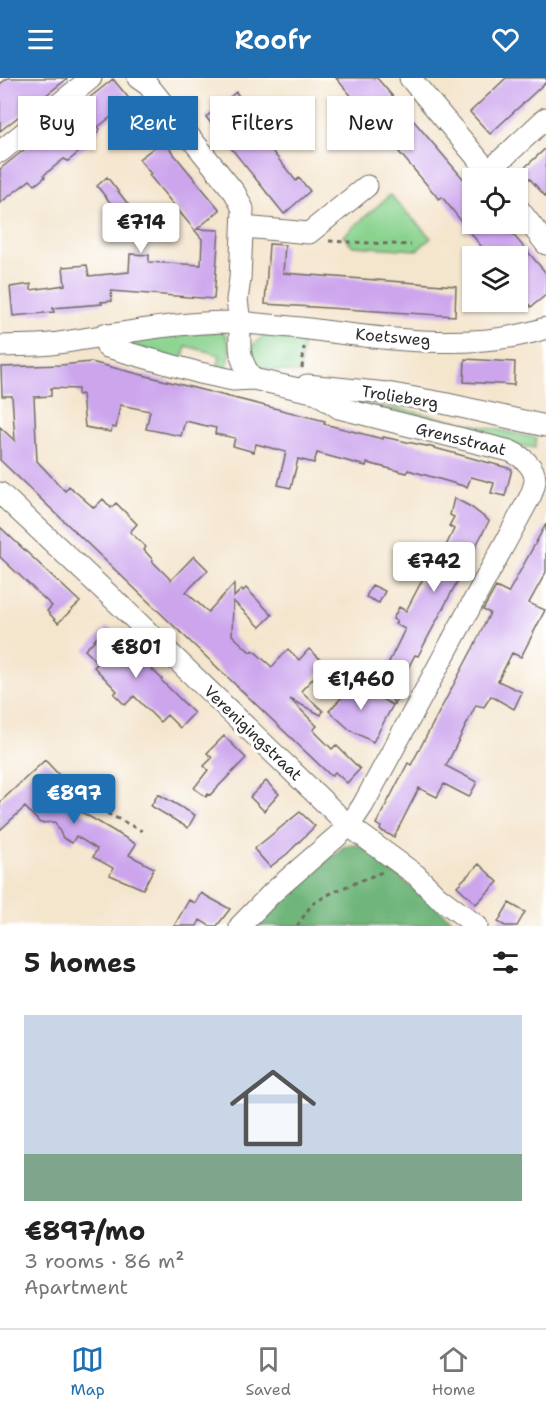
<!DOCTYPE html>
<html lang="en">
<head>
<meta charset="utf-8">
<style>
  :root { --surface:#fff; --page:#f6f6f6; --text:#222; --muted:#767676; --line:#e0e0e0; --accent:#1f6fb2 }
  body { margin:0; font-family:"Shantell Sans",sans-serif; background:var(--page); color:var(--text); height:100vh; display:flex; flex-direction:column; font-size:22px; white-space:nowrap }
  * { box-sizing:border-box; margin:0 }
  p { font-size:20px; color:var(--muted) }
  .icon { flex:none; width:33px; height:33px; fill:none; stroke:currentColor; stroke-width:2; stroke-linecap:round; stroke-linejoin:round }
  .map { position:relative; height:848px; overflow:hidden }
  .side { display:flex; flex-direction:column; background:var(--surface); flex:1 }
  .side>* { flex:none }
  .banner { position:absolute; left:18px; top:18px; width:510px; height:54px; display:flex; gap:12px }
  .fabs { position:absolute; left:462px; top:90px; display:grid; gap:12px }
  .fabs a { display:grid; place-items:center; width:66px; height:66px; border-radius:0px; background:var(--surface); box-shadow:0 2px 4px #0004; font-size:30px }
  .price { position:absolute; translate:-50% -51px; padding:0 14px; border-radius:6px; background:#fff; color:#222; font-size:20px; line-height:39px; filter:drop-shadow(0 2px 3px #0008) }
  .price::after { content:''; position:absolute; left:50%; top:36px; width:18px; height:14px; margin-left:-9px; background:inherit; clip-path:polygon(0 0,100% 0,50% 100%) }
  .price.current { background:var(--accent); color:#fff }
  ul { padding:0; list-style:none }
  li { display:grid; align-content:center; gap:12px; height:318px; padding:0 24px }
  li+li { border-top:2px solid var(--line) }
  li span { display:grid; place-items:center; height:186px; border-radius:0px; color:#555 }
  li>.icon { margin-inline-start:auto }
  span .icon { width:108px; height:108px; fill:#fffc; stroke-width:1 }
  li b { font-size:26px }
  h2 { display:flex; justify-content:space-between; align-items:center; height:72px; padding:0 24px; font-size:26px }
  .tag { padding:0 21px; border-radius:0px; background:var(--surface); box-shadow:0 2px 4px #0004; font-size:21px; line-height:54px }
  .tag.current { background:var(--accent); color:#fff }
  header { display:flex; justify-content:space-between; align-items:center; height:78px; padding:0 24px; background:var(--accent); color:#fff; font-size:27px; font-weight:600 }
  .menu { display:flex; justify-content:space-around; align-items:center; height:84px; border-top:2px solid var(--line); background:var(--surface); font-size:16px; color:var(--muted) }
  .menu a { display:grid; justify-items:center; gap:3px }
  .menu .current { color:var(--accent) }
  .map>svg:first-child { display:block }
  .green { fill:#8ad38f; stroke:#5a7f5d; stroke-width:1.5 }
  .forest { fill:#6fb57a; stroke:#4d7052; stroke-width:1.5 }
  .building { fill:#cca5ed }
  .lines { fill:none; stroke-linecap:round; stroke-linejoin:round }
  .minor-casing { stroke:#716c64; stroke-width:23 }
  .path { stroke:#716c64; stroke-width:3; stroke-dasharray:4.5 4.5; stroke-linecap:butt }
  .minor { stroke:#fff; stroke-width:21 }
  .labels { text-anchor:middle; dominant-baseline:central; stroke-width:6; stroke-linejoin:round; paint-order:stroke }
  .street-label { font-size:16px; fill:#2b2b2b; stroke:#fff }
</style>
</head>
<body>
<header><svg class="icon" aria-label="menu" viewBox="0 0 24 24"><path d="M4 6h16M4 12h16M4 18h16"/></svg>Roofr<svg class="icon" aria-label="heart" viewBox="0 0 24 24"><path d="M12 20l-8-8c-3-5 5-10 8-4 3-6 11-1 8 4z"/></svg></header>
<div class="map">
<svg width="546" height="848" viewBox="0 0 546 848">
  <rect width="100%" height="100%" fill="#fff"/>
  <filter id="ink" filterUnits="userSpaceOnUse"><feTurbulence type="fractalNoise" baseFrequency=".0167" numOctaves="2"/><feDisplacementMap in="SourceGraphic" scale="12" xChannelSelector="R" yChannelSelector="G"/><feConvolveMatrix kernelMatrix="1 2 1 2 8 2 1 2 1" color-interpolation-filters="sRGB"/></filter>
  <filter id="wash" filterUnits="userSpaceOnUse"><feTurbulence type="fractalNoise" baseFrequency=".008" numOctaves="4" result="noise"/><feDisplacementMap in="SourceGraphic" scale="24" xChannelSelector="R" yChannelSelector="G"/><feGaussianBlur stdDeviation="1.35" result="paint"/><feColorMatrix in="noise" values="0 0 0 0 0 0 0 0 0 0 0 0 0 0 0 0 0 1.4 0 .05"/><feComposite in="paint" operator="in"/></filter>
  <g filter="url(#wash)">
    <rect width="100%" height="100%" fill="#f4e5cd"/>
    <path class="green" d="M390,117L431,160L417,172L353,168L343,158Z
      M223,253C230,265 233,279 225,291L217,292L220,277L186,268L182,283L111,260Z
      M263,258L303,264L300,295L259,291L253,280L251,269Z
      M369,327L400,331L536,360L535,370L508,366Z"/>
    <path class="forest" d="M351,766L361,768L459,848H249L264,832L345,768Z"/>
    <g id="blocks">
      <path class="building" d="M8,0H68L0,53V6Z
        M336,0H377L466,104L472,99V146H504L546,195V217L531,229L518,213V178H489L442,119L439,121Z
        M506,0H546V4L490,56L470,34Z
        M113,1L131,23L98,49L100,51L88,67L68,83L64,81L44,97L45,99L35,107L30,102L0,125V91Z
        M236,14L246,28L240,33L296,103L299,100L310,113L284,136L206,39Z
        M163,63L220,132L197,151L219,152L214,221L111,213L112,223L101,224L102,226L53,230L54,234L13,238L10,209L31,206V212L65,207L63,189L87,187L89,198L129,194L130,176L149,177V184L201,187L202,161L149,97L151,96L139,81Z
        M546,70V119L522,92Z
        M107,99L138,139L128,147L97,108Z
        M269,166L285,167L283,195L456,208L455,238L265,226Z
        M465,281L515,284L514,307L464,304Z
        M91,284L325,343L324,346L383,361V359L431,369L512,391L505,418L491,415L494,405L471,399L467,409L408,392L407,395L367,385L366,388L317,375L314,385L298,381L291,410L278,407L286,374L256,366L254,374L233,368L235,360L215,356L216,350L185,343L181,358L146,351L150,333L120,327L116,350L112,349L111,354L85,349L82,316L78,317V311L51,310V318L34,319L37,383L65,413L69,408L94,430L103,421L111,430L116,425L137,446L130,454L146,469L144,472L153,482L152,483L171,502L194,478L208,492L186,514L208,534L234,506V519L242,511L243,513L246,510L272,537L260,549L233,523L232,557L250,574L253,572L272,589L288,571L299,582L309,571L321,582L317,587L323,590L301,613L323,633L321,637L290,621L317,648L313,652L332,671L336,667L360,691L347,705L335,694L331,698L0,382V349L15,363L12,318H2L1,289L61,287Z
        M454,420L471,429L489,443L418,578L415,577L406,594V604L394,626L384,599L388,591L386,590L405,551L395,546L397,543L393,541L399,529L406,533L429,489L426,487L433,474L441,478L454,451L449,448L454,439L450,437Z
        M546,446V494L529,525L545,532L521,579L512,575L498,603L522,614L514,631L491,618L484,629L476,627L446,688L477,704L469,719L444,706L437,719L419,710L394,759L380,752L381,749L376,746L408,685L411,687L473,570L490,535L483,532L496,509L508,515Z
        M0,449L80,524L58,545L47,533L52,528L0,479Z
        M372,507L385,513L379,525L366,519Z
        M107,549L162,601L161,602L194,635L180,650L167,637L160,644L134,618L125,627L114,616L117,613L94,589L98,585L85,572Z
        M340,599L393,627L373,664L350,652L329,633L343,618Z
        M224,658L246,680L210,717L208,716L206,719L194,710L208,692L204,688L212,680L207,675Z
        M45,682L59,697L44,712L136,766L129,777L154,790L143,811L110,797L113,790L93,779L97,771L76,758L72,765L63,760L55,744L40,745L25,729L0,752V724Z
        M266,703L279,716L264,733L250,719Z
        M158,716L195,737L188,750L151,728Z
        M300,734L315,748L287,776L270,789L254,771Z
        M479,786L498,804L476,826L457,808Z
        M201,815L230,831L217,848H210L200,842L197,848H174L189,822L195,825Z
        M509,825L525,834L517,848H505L498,844Z"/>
    </g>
  </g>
  <g filter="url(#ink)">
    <use href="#blocks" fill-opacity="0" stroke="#716c64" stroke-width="1.5"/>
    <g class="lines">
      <g class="minor-casing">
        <path id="minor" d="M410,0L494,100
          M0,74L91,0
          M488,94L546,40
          M518,130L546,166
          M244,149L309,155L367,108
          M104,256L107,269L200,295L233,302L253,301L317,315L339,330L510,373C521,378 535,388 535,402C535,407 532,413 531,417L363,727L349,748L272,815L240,848
          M0,268C17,267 34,268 51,266C116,257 173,243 240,244L237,222L240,201L243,131L235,115L148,7L138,0
          M253,301C237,280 240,269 240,244C263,247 286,248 309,251C381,261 476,274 546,250
          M307,307L387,315L443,325L546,348
          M0,415L123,530L349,748L416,797L437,818L477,848"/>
      </g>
      <path class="path" d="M329,163L411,167
        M302,290L304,269
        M75,719L142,753
        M297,848L312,826L333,814L382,794"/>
      <use href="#minor" class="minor"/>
    </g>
  </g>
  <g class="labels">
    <g class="street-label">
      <text transform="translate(393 259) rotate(5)">Koetsweg</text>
      <text transform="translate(400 319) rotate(9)">Trolieberg</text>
      <text transform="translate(461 361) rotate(14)">Grensstraat</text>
      <text transform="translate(253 655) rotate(44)">Verenigingstraat</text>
    </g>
  </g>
</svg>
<div class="fabs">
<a><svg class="icon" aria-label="locate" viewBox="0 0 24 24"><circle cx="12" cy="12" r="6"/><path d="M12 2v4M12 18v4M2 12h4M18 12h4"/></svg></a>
<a><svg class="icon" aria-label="layers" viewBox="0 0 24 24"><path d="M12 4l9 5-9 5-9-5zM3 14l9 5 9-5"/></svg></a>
</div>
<b class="price" style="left:141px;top:176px">€714</b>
<b class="price" style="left:434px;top:515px">€742</b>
<b class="price" style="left:136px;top:601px">€801</b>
<b class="price" style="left:361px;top:633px">€1,460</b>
<b class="price current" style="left:74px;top:747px">€897</b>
<div class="banner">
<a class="tag">Buy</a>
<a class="tag current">Rent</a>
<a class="tag">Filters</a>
<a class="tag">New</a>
</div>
</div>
<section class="side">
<h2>5 homes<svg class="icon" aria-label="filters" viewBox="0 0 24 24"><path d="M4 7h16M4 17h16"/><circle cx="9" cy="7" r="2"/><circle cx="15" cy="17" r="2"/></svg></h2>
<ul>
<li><span style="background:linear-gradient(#c9d6e8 75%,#7fa58c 0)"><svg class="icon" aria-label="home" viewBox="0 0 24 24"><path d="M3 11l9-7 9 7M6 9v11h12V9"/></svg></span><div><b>€897/mo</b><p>3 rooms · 86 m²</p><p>Apartment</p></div></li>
</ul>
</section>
<nav class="menu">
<a class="current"><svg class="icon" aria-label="map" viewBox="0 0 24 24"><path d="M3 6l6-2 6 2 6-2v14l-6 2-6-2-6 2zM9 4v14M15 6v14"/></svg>Map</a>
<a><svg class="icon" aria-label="saved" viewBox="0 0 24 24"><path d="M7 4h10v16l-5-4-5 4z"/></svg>Saved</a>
<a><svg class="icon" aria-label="home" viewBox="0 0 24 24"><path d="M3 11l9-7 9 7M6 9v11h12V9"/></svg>Home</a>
</nav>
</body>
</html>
